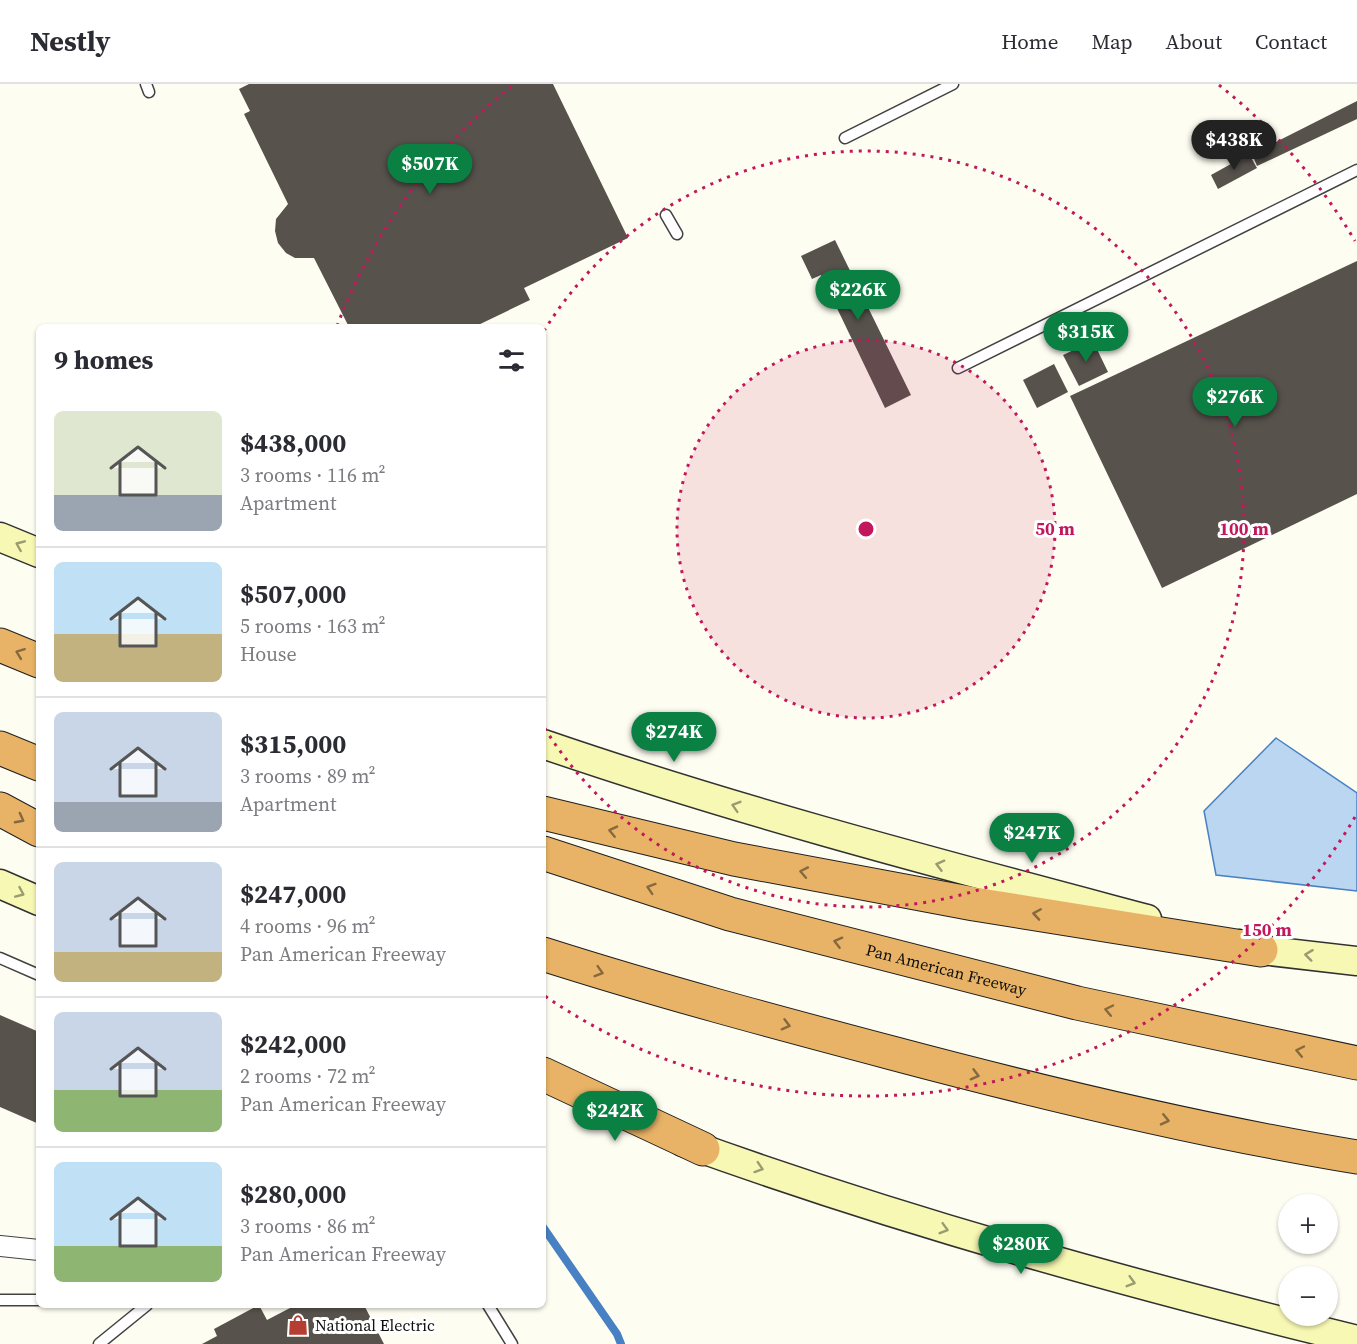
<!DOCTYPE html>
<html lang="en">
<head>
<meta charset="utf-8">
<style>
  :root { --surface:#fff; --page:#f7f7f7; --text:#2b2b33; --muted:#7c7c81; --line:#e1e1e2; --accent:#0b8043 }
  body { margin:0; font-family:"Source Serif 4",serif; background:var(--page); color:var(--text); height:100vh; display:flex; flex-direction:column; font-size:22px; white-space:nowrap }
  * { box-sizing:border-box; margin:0 }
  p { font-size:20px; color:var(--muted) }
  .icon { flex:none; width:33px; height:33px; fill:none; stroke:currentColor; stroke-width:2; stroke-linecap:round; stroke-linejoin:round }
  .map { position:relative; flex:1; overflow:hidden }
  .panel { position:absolute; left:36px; top:240px; width:510px; height:984px; display:flex; flex-direction:column; background:var(--surface); border-radius:9px; box-shadow:0 2px 4px #0004 }
  .panel>* { flex:none }
  .fabs { position:absolute; left:1278px; top:1110px; display:grid; gap:12px }
  .fabs a { display:grid; place-items:center; width:60px; height:60px; border-radius:50%; background:var(--surface); box-shadow:0 2px 4px #0004; font-size:30px }
  .price { position:absolute; translate:-50% -51px; padding:0 14px; border-radius:21px; background:var(--accent); color:#fff; font-size:20px; line-height:39px; filter:drop-shadow(0 2px 3px #0008) }
  .price::after { content:''; position:absolute; left:50%; top:36px; width:18px; height:14px; margin-left:-9px; background:inherit; clip-path:polygon(0 0,100% 0,50% 100%) }
  .price.selected { background:#222; color:#fff }
  ul { padding:0; list-style:none }
  li { display:flex; align-items:center; gap:18px; height:150px; padding:0 18px }
  li+li { border-top:2px solid var(--line) }
  li span { display:grid; place-items:center; flex:none; width:168px; height:120px; border-radius:9px; color:#555 }
  li>.icon { margin-inline-start:auto }
  span .icon { width:72px; height:72px; fill:#fffc; stroke-width:1 }
  li b { font-size:26px }
  h2 { display:flex; justify-content:space-between; align-items:center; height:72px; padding:0 18px; font-size:26px }
  header { display:flex; align-items:center; gap:36px; box-sizing:border-box; height:84px; padding:0 30px; background:var(--surface); border-bottom:2px solid var(--line) }
  header strong { font-size:28px }
  nav { display:flex; gap:33px; margin-inline-start:auto; font-size:21px }
  .map>svg:first-child { display:block }
  .water { fill:#bbd6f1; stroke:#4881c3; stroke-width:1.5 }
  .lines { fill:none; stroke-linecap:round; stroke-linejoin:round }
  .stream { stroke:#4881c3; stroke-width:8 }
  .building { fill:#57524c }
  .service-casing { stroke:#424242; stroke-width:13 }
  .minor-casing { stroke:#424242; stroke-width:22 }
  .secondary-casing { stroke:#313131; stroke-width:31 }
  .motorway-casing { stroke:#202020; stroke-width:35 }
  .service { stroke:#fff; stroke-width:10 }
  .minor { stroke:#fff; stroke-width:20 }
  .secondary { stroke:#f7f8b3; stroke-width:28 }
  .motorway { stroke:#e8b366; stroke-width:33 }
  .oneway { stroke:#9a9b71 }
  .oneway2 { stroke:#86693f }
  .ring { fill:none; stroke:#c2185b; stroke-width:3; stroke-dasharray:3 6 }
  .labels { text-anchor:middle; dominant-baseline:central; stroke-width:6; stroke-linejoin:round; paint-order:stroke }
  .street-label { font-size:16px; fill:#0f0f0f; stroke:#fff }
  .poi-label { font-size:16px; fill:#0f0f0f; stroke:#fff; text-anchor:start }
  .centre { fill:#c2185b; stroke:#fff; stroke-width:3 }
  .ring-label { font-size:18px; text-anchor:middle; font-weight:bold; fill:#c2185b; stroke:#fff; stroke-width:6; stroke-linejoin:round; paint-order:stroke }
</style>
</head>
<body>
<header>
<strong>Nestly</strong>
<nav><a>Home</a><a>Map</a><a>About</a><a>Contact</a></nav>
</header>
<div class="map">
<svg width="1357" height="1260" viewBox="0 0 1357 1260">
  <rect width="100%" height="100%" fill="#fefdf2"/>
  <path class="water" d="M1276,654L1357,709V807L1216,791L1204,727Z"/>
  <g class="lines">
    <path class="stream" d="M543,1143L617,1250L621,1260"/>
  </g>
  <path class="building" d="M249,0H553L628,154L524,204L530,216L474,243H349L314,174H295L286,169L278,159L275,147L276,135L288,120L244,30L250,27L239,5Z
    M1357,17V35L1257,82L1252,70Z
    M1249,70L1257,84L1218,105L1211,91Z
    M835,156L911,311L885,324L821,191L812,195L801,172Z
    M1357,177V410L1162,504L1070,312Z
    M1093,257L1108,288L1079,302L1063,271Z
    M1054,280L1068,308L1037,324L1023,296Z
    M0,931L39,948V1040L0,1023Z
    M259,1221L267,1236L290,1224L289,1221H364L384,1260H202L217,1252L214,1245Z"/>
  <g class="lines">
    <g class="service-casing">
      <path id="service" d="M146,0L149,8
        M845,54L953,0
        M666,131L677,150
        M958,284L1357,86
        M0,874L39,891
        M0,1216H39
        M488,1221L512,1260
        M99,1260L147,1221"/>
    </g>
    <g class="minor-casing">
      <path id="minor" d="M0,1162L39,1166"/>
    </g>
    <g class="secondary-casing">
      <path id="secondary" d="M0,453L39,469
        M543,660C741,728 944,781 1147,835
        M0,800L39,817
        M1240,860L1261,866L1357,877
        M683,1058C904,1138 1130,1200 1357,1256"/>
    </g>
    <g class="motorway-casing">
      <g id="motorway">
        <path d="M0,561L39,577"/>
        <path d="M0,664L39,680"/>
        <path d="M0,725L39,746"/>
        <path d="M543,729L734,775L974,820L1261,866"/>
        <path id="s1" d="M543,769L730,830L1077,919L1357,979"/>
        <path d="M543,870C659,907 775,938 892,969C1046,1010 1200,1047 1357,1073"/>
        <path d="M543,990L703,1065"/>
      </g>
    </g>
    <use href="#service" class="service"/>
    <use href="#minor" class="minor"/>
    <use href="#secondary" class="secondary"/>
    <use href="#motorway" class="motorway"/>
  </g>
  <defs><path id="oneway-chevron" d="M-2-3.5L2.5 0L-2 3.5" fill="none" stroke-width="1.6" stroke-linecap="round" stroke-linejoin="round" transform="scale(1.5)"/></defs>
  <g class="oneway">
    <use href="#oneway-chevron" transform="translate(20 461) rotate(-157)"/>
    <use href="#oneway-chevron" transform="translate(736 722) rotate(-163)"/>
    <use href="#oneway-chevron" transform="translate(940 781) rotate(-165)"/>
    <use href="#oneway-chevron" transform="translate(20 809) rotate(24)"/>
    <use href="#oneway-chevron" transform="translate(1309 871) rotate(-173)"/>
    <use href="#oneway-chevron" transform="translate(759 1084) rotate(18)"/>
    <use href="#oneway-chevron" transform="translate(944 1145) rotate(16)"/>
    <use href="#oneway-chevron" transform="translate(1131 1198) rotate(16)"/>
  </g>
  <g class="oneway2">
    <use href="#oneway-chevron" transform="translate(20 569) rotate(-159)"/>
    <use href="#oneway-chevron" transform="translate(20 735) rotate(28)"/>
    <use href="#oneway-chevron" transform="translate(613 747) rotate(-167)"/>
    <use href="#oneway-chevron" transform="translate(804 788) rotate(-169)"/>
    <use href="#oneway-chevron" transform="translate(651 804) rotate(-162)"/>
    <use href="#oneway-chevron" transform="translate(1037 830) rotate(-171)"/>
    <use href="#oneway-chevron" transform="translate(838 858) rotate(-166)"/>
    <use href="#oneway-chevron" transform="translate(599 888) rotate(17)"/>
    <use href="#oneway-chevron" transform="translate(1109 926) rotate(-168)"/>
    <use href="#oneway-chevron" transform="translate(786 941) rotate(15)"/>
    <use href="#oneway-chevron" transform="translate(1300 967) rotate(-168)"/>
    <use href="#oneway-chevron" transform="translate(975 991) rotate(15)"/>
    <use href="#oneway-chevron" transform="translate(1165 1036) rotate(13)"/>
  </g>
  <circle cx="866" cy="445" r="189" fill="#c2185b" fill-opacity=".12"/>
  <g class="ring">
    <circle cx="866" cy="445" r="189"/>
    <path d="M544 247A378 378 0 1 1 544 643"/>
    <path d="M1355 733A567 567 0 0 1 545 912M337 242A567 567 0 0 1 513 1M1219 1A567 567 0 0 1 1355 157"/>
  </g>
  <defs>
    <g id="shop-bare" transform="scale(1.62)"><path d="M-5-2.5h2.3a2.7 3.5 0 0 1 5.4 0H5L5.5 6h-11ZM-1.5-2.5h3a1.5 2.3 0 0 0-3 0Z" fill="#b53d32" stroke="#fff" stroke-width="2.5" paint-order="stroke"/></g>
  </defs>
  <g fill-rule="evenodd">
    <use href="#shop-bare" x="298" y="1241"/>
  </g>
  <g class="labels">
    <g class="street-label">
      <text stroke="none"><textPath href="#s1" startOffset="420">Pan American Freeway</textPath></text>
    </g>
    <g class="poi-label">
      <text x="315" y="1241">National Electric</text>
    </g>
  </g>
  <circle cx="866" cy="445" r="9" class="centre"/>
  <g class="ring-label">
    <text x="1055" y="451">50 m</text>
    <text x="1244" y="451">100 m</text>
    <text x="1267" y="852">150 m</text>
  </g>
</svg>
<div class="fabs">
<a>+</a>
<a>−</a>
</div>
<b class="price selected" style="left:1234px;top:87px">$438K</b>
<b class="price" style="left:430px;top:111px">$507K</b>
<b class="price" style="left:858px;top:237px">$226K</b>
<b class="price" style="left:1086px;top:279px">$315K</b>
<b class="price" style="left:1235px;top:344px">$276K</b>
<b class="price" style="left:674px;top:679px">$274K</b>
<b class="price" style="left:1032px;top:780px">$247K</b>
<b class="price" style="left:615px;top:1058px">$242K</b>
<b class="price" style="left:1021px;top:1191px">$280K</b>
<section class="panel">
<h2>9 homes<svg class="icon" aria-label="filters" viewBox="0 0 24 24"><path d="M4 7h16M4 17h16"/><circle cx="9" cy="7" r="2"/><circle cx="15" cy="17" r="2"/></svg></h2>
<ul>
<li><span style="background:linear-gradient(#dfe7d0 70%,#9aa5b1 0)"><svg class="icon" aria-label="home" viewBox="0 0 24 24"><path d="M3 11l9-7 9 7M6 9v11h12V9"/></svg></span><div><b>$438,000</b><p>3 rooms · 116 m²</p><p>Apartment</p></div></li>
<li><span style="background:linear-gradient(#bfe0f5 60%,#c2b280 0)"><svg class="icon" aria-label="home" viewBox="0 0 24 24"><path d="M3 11l9-7 9 7M6 9v11h12V9"/></svg></span><div><b>$507,000</b><p>5 rooms · 163 m²</p><p>House</p></div></li>
<li><span style="background:linear-gradient(#c9d6e8 75%,#9aa5b1 0)"><svg class="icon" aria-label="home" viewBox="0 0 24 24"><path d="M3 11l9-7 9 7M6 9v11h12V9"/></svg></span><div><b>$315,000</b><p>3 rooms · 89 m²</p><p>Apartment</p></div></li>
<li><span style="background:linear-gradient(#c9d6e8 75%,#c2b280 0)"><svg class="icon" aria-label="home" viewBox="0 0 24 24"><path d="M3 11l9-7 9 7M6 9v11h12V9"/></svg></span><div><b>$247,000</b><p>4 rooms · 96 m²</p><p>Pan American Freeway</p></div></li>
<li><span style="background:linear-gradient(#c9d6e8 65%,#8fb573 0)"><svg class="icon" aria-label="home" viewBox="0 0 24 24"><path d="M3 11l9-7 9 7M6 9v11h12V9"/></svg></span><div><b>$242,000</b><p>2 rooms · 72 m²</p><p>Pan American Freeway</p></div></li>
<li><span style="background:linear-gradient(#bfe0f5 70%,#8fb573 0)"><svg class="icon" aria-label="home" viewBox="0 0 24 24"><path d="M3 11l9-7 9 7M6 9v11h12V9"/></svg></span><div><b>$280,000</b><p>3 rooms · 86 m²</p><p>Pan American Freeway</p></div></li>
</ul>
</section>
</div>
</body>
</html>
